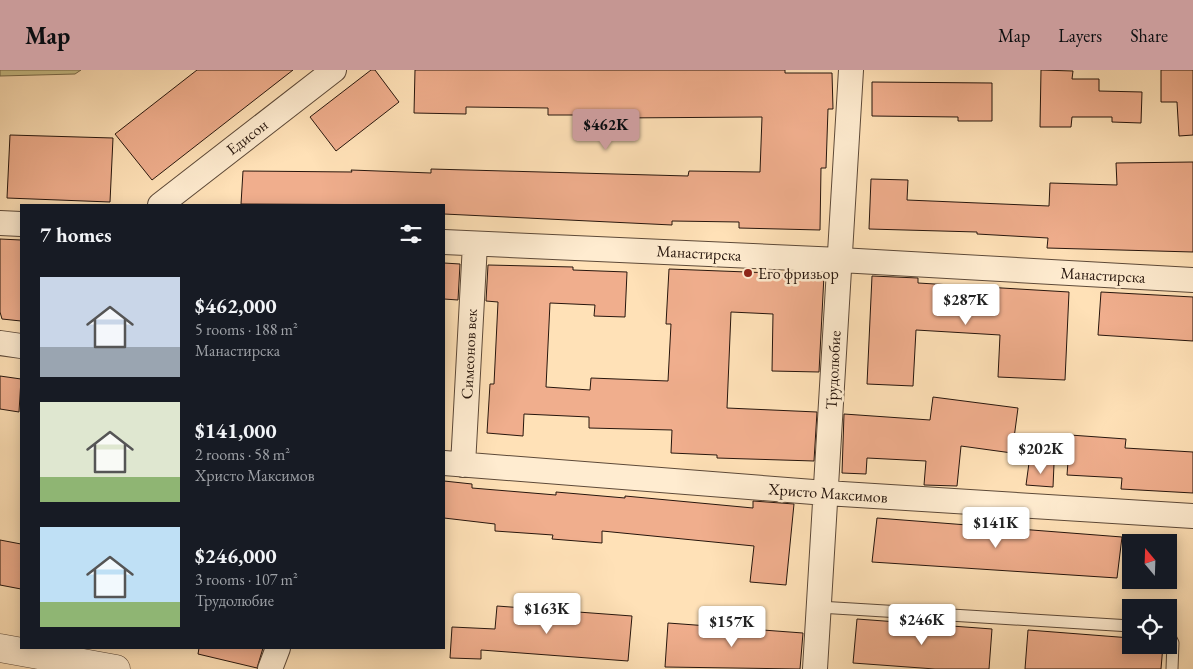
<!DOCTYPE html>
<html lang="en">
<head>
<meta charset="utf-8">
<style>
  :root { --surface:#171b24; --page:#20242c; --text:#f1f3f6; --muted:#9ea1a6; --accent:#c59692 }
  body { margin:0; font-family:"EB Garamond",serif; background:var(--page); color:var(--text); height:100vh; display:flex; flex-direction:column; font-size:19px; white-space:nowrap }
  * { box-sizing:border-box; margin:0 }
  p { font-size:16px; color:var(--muted) }
  .icon { flex:none; width:28px; height:28px; fill:none; stroke:currentColor; stroke-width:2; stroke-linecap:round; stroke-linejoin:round }
  .map { position:relative; flex:1; overflow:hidden }
  .details { position:absolute; left:20px; top:134px; width:425px; height:445px; display:flex; flex-direction:column; background:var(--surface); border-radius:0px; box-shadow:0 2px 12px #0003 }
  .details>* { flex:none }
  .needle { width:32px; rotate:341deg }
  .buttons { position:absolute; left:1122px; top:464px; display:grid; gap:10px }
  .buttons a { display:grid; place-items:center; width:55px; height:55px; border-radius:0px; background:var(--surface); box-shadow:0 2px 12px #0003; font-size:25px }
  .price { position:absolute; translate:-50% -42px; padding:0 11px; border-radius:5px; background:#fff; color:#222; font-size:16px; line-height:32px; filter:drop-shadow(0 1px 2px #0008) }
  .price::after { content:''; position:absolute; left:50%; top:30px; width:15px; height:11px; margin-left:-8px; background:inherit; clip-path:polygon(0 0,100% 0,50% 100%) }
  .price.active { background:var(--accent); color:#111 }
  ul { padding:0; list-style:none }
  li { display:flex; align-items:center; gap:15px; height:125px; padding:0 20px }
  li span { display:grid; place-items:center; flex:none; width:140px; height:100px; border-radius:0px; color:#555 }
  li>.icon { margin-inline-start:auto }
  span .icon { width:60px; height:60px; fill:#fffc; stroke-width:1 }
  li b { font-size:21px }
  h2 { display:flex; justify-content:space-between; align-items:center; height:60px; padding:0 20px; font-size:21px }
  header { display:flex; align-items:center; gap:30px; box-sizing:border-box; height:70px; padding:0 25px; background:var(--accent); color:#111 }
  header strong { font-size:24px }
  nav { display:flex; gap:28px; margin-inline-start:auto; font-size:18px }
  .map>svg:first-child { display:block }
  .green { fill:#c9c089; stroke:#786b4b }
  .building { fill:#f0ae8d; stroke:#27160d }
  .lines { fill:none; stroke-linecap:round; stroke-linejoin:round }
  .service-casing { stroke:#5d4938; stroke-width:13 }
  .minor-casing { stroke:#5d4938; stroke-width:26 }
  .tertiary-casing { stroke:#5d4938; stroke-width:29 }
  .service { stroke:#ffecd0; stroke-width:11 }
  .minor { stroke:#ffecd0; stroke-width:24 }
  .tertiary { stroke:#ffecd0; stroke-width:28 }
  .poi-dot { fill:#8f2418; stroke:#ffecd0; stroke-width:2 }
  .labels { text-anchor:middle; dominant-baseline:central; stroke-width:5; stroke-linejoin:round; paint-order:stroke }
  .street-label { font-size:16px; fill:#27160d; stroke:#ffecd0 }
  .poi-label { font-size:16px; fill:#27160d; stroke:#ffecd0; text-anchor:start }
</style>
</head>
<body>
<header>
<strong>Map</strong>
<nav><a>Map</a><a>Layers</a><a>Share</a></nav>
</header>
<div class="map">
<svg width="1193" height="599" viewBox="0 0 1193 599">
  <rect width="100%" height="100%" fill="#ffe1b7"/>
  <filter id="stains"><feTurbulence type="fractalNoise" baseFrequency=".004" numOctaves="4"/><feColorMatrix values="0 0 0 0 .2 0 0 0 0 .09 0 0 0 0 .02 0 0 0 .5 -.17"/></filter>
  <radialGradient id="worn" r=".72"><stop offset=".6" stop-color="#630" stop-opacity="0"/><stop offset="1" stop-color="#630" stop-opacity=".3"/></radialGradient>
  <path class="green" d="M0,0H81L75,4L0,6Z"/>
  <path class="building" d="M197,0H293L152,110L115,64Z
    M371,0H375L399,32L336,81L310,47Z
    M415,0H785V3H832L833,39H828L826,98H821L820,160L739,158V152L672,151V155L444,144V135L241,134L243,101L352,102L351,100L431,103V99L688,106L689,101L760,102L762,47L616,48V45H548V38L466,37V44L414,43Z
    M1041,0L1073,1L1072,9H1099V21L1142,22L1141,53L1112,52V47H1072L1071,57H1040Z
    M1161,0H1193V65L1179,66L1177,32H1161Z
    M872,12L992,13V51H958V47L872,46Z
    M10,65L113,68L110,132L7,128Z
    M1193,92V182L1047,178L1048,168L977,164V162L869,159L871,109L908,110L907,130L1049,136L1050,113L1117,115L1116,93Z
    M0,169L21,170V251L2,249L0,242Z
    M444,193L460,194L458,230L444,229Z
    M488,195L573,197V200L627,202L625,247L594,246L595,235L550,233L546,317L590,320L591,308L668,311L671,254H666L669,199L824,205L819,302L772,301L773,244L731,242L727,338L817,342L814,391L717,388V385L671,383L672,360L589,358V347L524,344L523,366L487,363L490,314H494L498,232L486,231Z
    M872,206L918,208V213L1069,222L1065,310L998,307L1000,265L916,260L913,316L867,314Z
    M1101,222L1193,227V271L1098,265Z
    M0,306L21,309L19,342L0,339Z
    M933,327L1018,338L1012,383L961,376L957,416L924,415L926,391L867,388L866,404L842,403L844,344L930,350Z
    M1070,365L1126,369L1125,378L1193,382V423L1121,419L1122,408L1067,405Z
    M1029,393L1054,394L1053,417L1026,415Z
    M444,411L472,414V418L556,425V422L625,428V426L753,438V431L794,434L786,515L750,512L754,476L602,461V473L552,469L553,465L495,461V454L444,448Z
    M877,448L1122,467L1117,508L872,492Z
    M0,470L21,474V519L0,515Z
    M497,536L632,546L628,591L481,580V589L450,588L452,557L495,559Z
    M857,549L992,559L989,599H935L853,593Z
    M668,553L803,563L800,599L665,597Z
    M1028,560L1131,568V575H1163L1161,599H1025Z
    M199,578H263L257,598L198,584Z"/>
  <g class="lines">
    <g class="service-casing">
      <path id="service" d="M819,537L1131,556
        M1169,565L1173,573L1172,599"/>
    </g>
    <g class="minor-casing">
      <path id="minor" d="M160,135L334,0
        M0,153L21,154
        M444,172L840,190L1193,210
        M0,273L21,276
        M444,393L826,423L1193,446
        M463,395L475,174
        M270,599L278,578
        M815,599L851,0"/>
    </g>
    <g class="tertiary-casing">
      <path id="tertiary" d="M0,578L116,599"/>
    </g>
    <use href="#service" class="service"/>
    <use href="#minor" class="minor"/>
    <use href="#tertiary" class="tertiary"/>
  </g>
  <circle class="poi-dot" cx="748" cy="203" r="5"/>
  <g class="labels">
    <g class="street-label">
      <text transform="translate(247 67) rotate(-38)">Едисон</text>
      <text transform="translate(699 183) rotate(3)">Манастирска</text>
      <text transform="translate(1103 205) rotate(3)">Манастирска</text>
      <text transform="translate(469 284) rotate(-87)">Симеонов век</text>
      <text transform="translate(833 300) rotate(-87)">Трудолюбие</text>
      <text transform="translate(828 423) rotate(4)">Христо Максимов</text>
    </g>
    <g class="poi-label">
      <text x="758" y="203">Его фризьор</text>
    </g>
  </g>
  <rect width="100%" height="100%" filter="url(#stains)"/>
  <rect width="100%" height="100%" fill="url(#worn)"/>
</svg>
<div class="buttons">
<a><svg class="needle" viewBox="-14 -14 28 28"><path d="M0-13l5 13h-10z" fill="#e53935"/><path d="M0 13l5-13h-10z" fill="#9ea1a6"/></svg></a>
<a><svg class="icon" aria-label="locate" viewBox="0 0 24 24"><circle cx="12" cy="12" r="6"/><path d="M12 2v4M12 18v4M2 12h4M18 12h4"/></svg></a>
</div>
<b class="price active" style="left:606px;top:81px">$462K</b>
<b class="price" style="left:966px;top:256px">$287K</b>
<b class="price" style="left:1041px;top:405px">$202K</b>
<b class="price" style="left:996px;top:479px">$141K</b>
<b class="price" style="left:547px;top:565px">$163K</b>
<b class="price" style="left:922px;top:576px">$246K</b>
<b class="price" style="left:732px;top:578px">$157K</b>
<section class="details">
<h2>7 homes<svg class="icon" aria-label="filters" viewBox="0 0 24 24"><path d="M4 7h16M4 17h16"/><circle cx="9" cy="7" r="2"/><circle cx="15" cy="17" r="2"/></svg></h2>
<ul>
<li><span style="background:linear-gradient(#c9d6e8 70%,#9aa5b1 0)"><svg class="icon" aria-label="home" viewBox="0 0 24 24"><path d="M3 11l9-7 9 7M6 9v11h12V9"/></svg></span><div><b>$462,000</b><p>5 rooms · 188 m²</p><p>Манастирска</p></div></li>
<li><span style="background:linear-gradient(#dfe7d0 75%,#8fb573 0)"><svg class="icon" aria-label="home" viewBox="0 0 24 24"><path d="M3 11l9-7 9 7M6 9v11h12V9"/></svg></span><div><b>$141,000</b><p>2 rooms · 58 m²</p><p>Христо Максимов</p></div></li>
<li><span style="background:linear-gradient(#bfe0f5 75%,#8fb573 0)"><svg class="icon" aria-label="home" viewBox="0 0 24 24"><path d="M3 11l9-7 9 7M6 9v11h12V9"/></svg></span><div><b>$246,000</b><p>3 rooms · 107 m²</p><p>Трудолюбие</p></div></li>
</ul>
</section>
</div>
</body>
</html>
